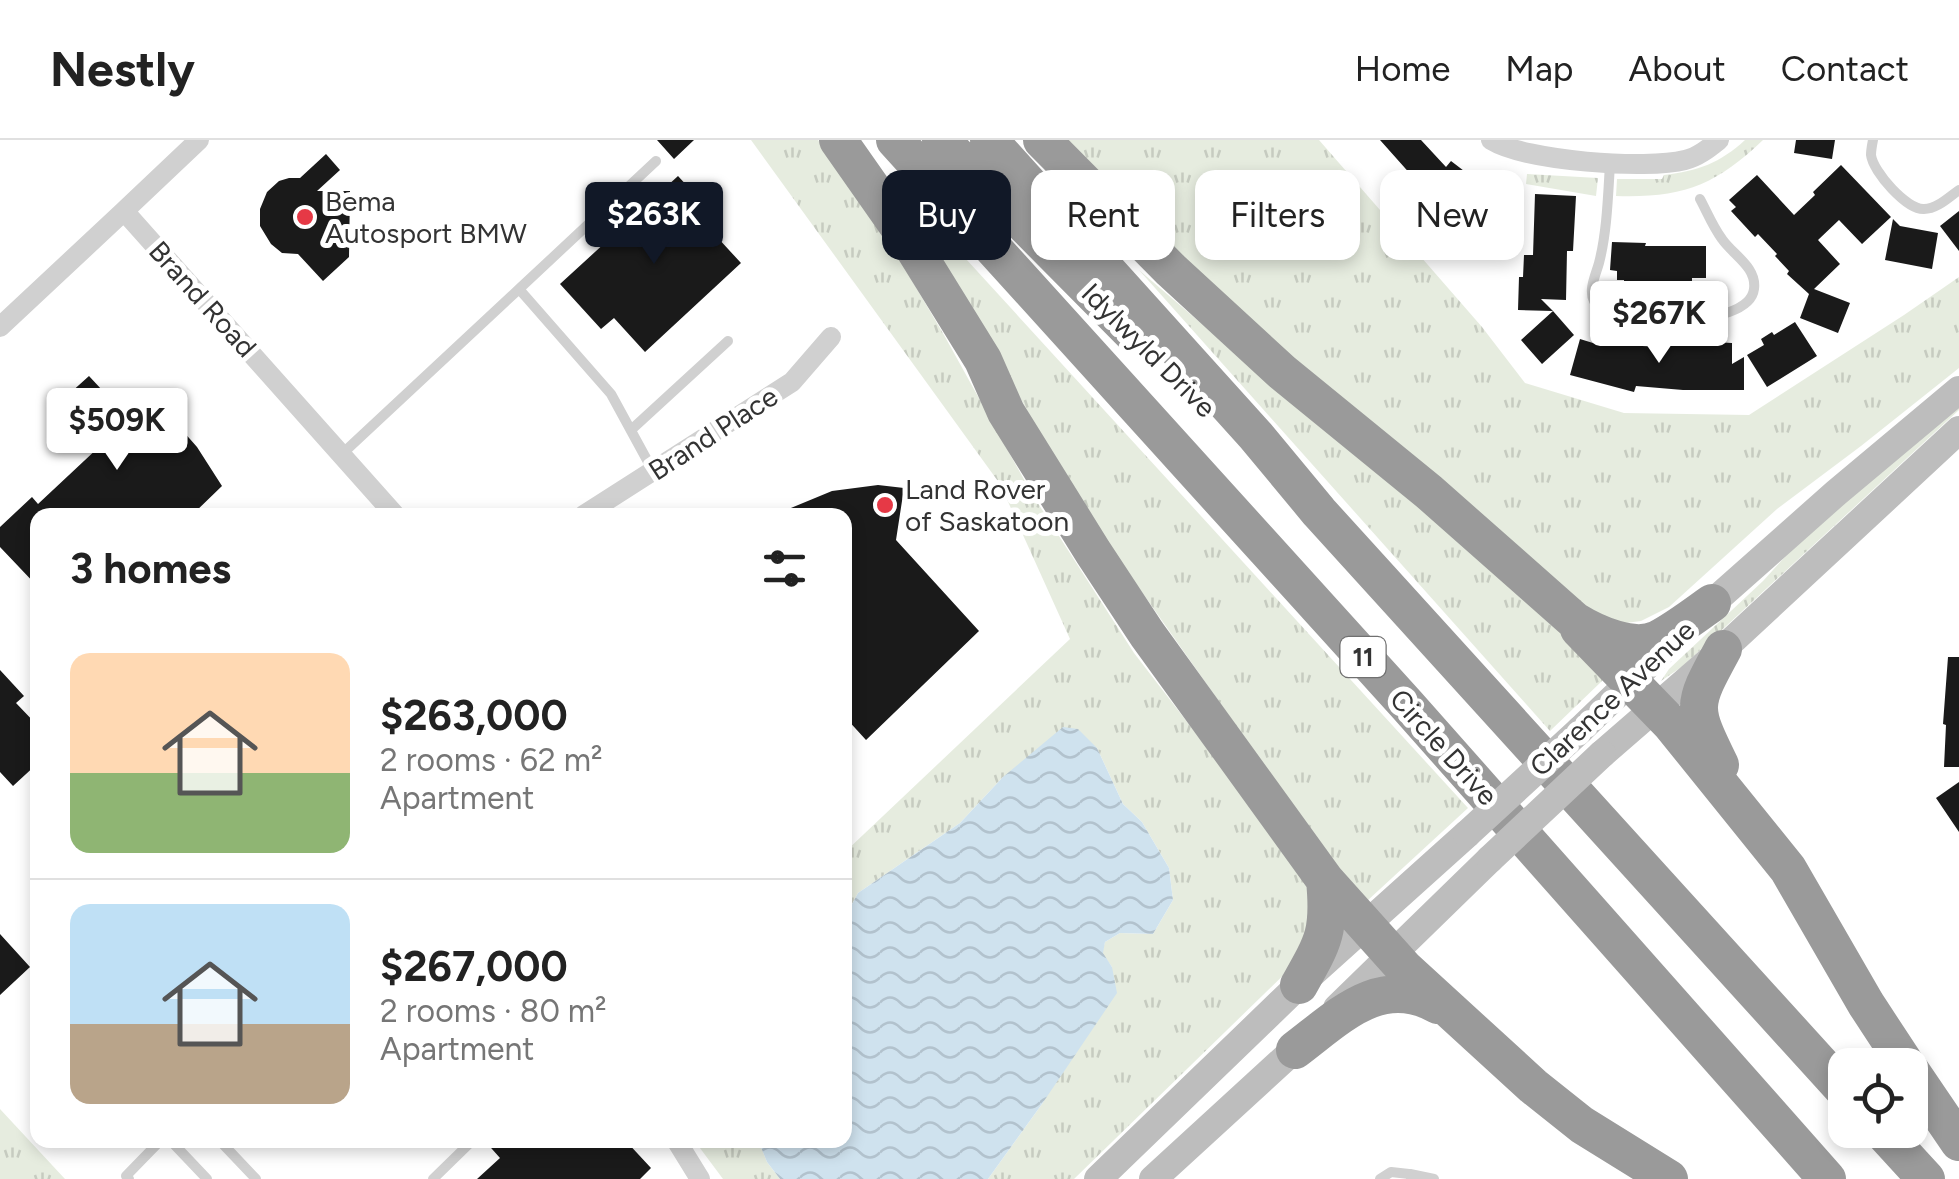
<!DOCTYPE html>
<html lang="en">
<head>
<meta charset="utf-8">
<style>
  :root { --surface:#fff; --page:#f2f2f2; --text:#222; --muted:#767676; --line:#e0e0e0; --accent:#111827 }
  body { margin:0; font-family:Figtree,sans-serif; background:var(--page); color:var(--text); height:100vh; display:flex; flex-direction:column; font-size:38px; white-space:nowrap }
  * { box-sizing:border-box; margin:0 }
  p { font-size:32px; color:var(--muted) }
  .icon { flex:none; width:55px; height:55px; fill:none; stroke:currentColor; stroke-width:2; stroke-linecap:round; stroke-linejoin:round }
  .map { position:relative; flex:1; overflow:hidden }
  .drawer { position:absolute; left:30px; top:368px; width:822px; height:640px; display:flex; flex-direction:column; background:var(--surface); border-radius:20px; box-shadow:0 5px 15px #0003 }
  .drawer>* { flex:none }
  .top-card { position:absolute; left:882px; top:30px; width:925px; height:90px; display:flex; gap:20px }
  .tools { position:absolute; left:1828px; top:908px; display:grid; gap:20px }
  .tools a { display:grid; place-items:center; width:100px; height:100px; border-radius:20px; background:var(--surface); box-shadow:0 5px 15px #0003; font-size:50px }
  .price { position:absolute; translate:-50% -85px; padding:0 22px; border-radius:10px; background:#fff; color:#222; font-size:32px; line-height:65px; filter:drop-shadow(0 2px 5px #0008) }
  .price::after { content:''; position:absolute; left:50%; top:60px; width:30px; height:22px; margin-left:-15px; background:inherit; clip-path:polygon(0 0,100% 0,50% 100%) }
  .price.active { background:var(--accent); color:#fff }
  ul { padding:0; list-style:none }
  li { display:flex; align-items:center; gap:30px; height:250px; padding:0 40px }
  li+li { border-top:2px solid var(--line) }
  li span { display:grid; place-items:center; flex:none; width:280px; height:200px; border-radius:20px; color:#555 }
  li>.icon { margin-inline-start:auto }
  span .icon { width:120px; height:120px; fill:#fffc; stroke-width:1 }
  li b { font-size:42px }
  h2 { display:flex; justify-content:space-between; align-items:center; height:120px; padding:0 40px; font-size:42px }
  .pill { padding:0 35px; border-radius:20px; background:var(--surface); box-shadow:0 5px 15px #0003; font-size:35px; line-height:90px }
  .pill.active { background:var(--accent); color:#fff }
  header { display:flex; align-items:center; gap:60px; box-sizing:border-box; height:140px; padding:0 50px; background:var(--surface); border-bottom:2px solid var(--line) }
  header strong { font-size:48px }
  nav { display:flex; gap:55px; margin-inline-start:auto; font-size:35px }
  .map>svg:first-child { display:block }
  .grass { fill:url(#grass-tufts) }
  .water { fill:url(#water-waves) }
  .building { fill:#1a1a1a }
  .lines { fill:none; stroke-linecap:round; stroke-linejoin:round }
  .service { stroke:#d0d0d0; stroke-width:10 }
  .minor { stroke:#d0d0d0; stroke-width:20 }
  .secondary { stroke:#bdbdbd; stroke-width:28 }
  .motorway { stroke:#9a9a9a; stroke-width:38 }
  .secondary-bridge { stroke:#bdbdbd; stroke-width:28 }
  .poi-dot { fill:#e63946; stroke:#fff; stroke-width:4 }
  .labels { text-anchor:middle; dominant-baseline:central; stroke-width:10; stroke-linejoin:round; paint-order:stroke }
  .shield { fill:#fff; stroke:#707070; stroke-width:2.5 }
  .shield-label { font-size:25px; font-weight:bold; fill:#333 }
  .poi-label { font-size:28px; fill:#333; stroke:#fff; text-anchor:start }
  .street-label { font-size:28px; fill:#333; stroke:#fff }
</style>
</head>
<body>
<header>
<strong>Nestly</strong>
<nav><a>Home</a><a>Map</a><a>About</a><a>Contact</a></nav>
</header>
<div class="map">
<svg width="1959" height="1039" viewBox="0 0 1959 1039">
  <defs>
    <pattern id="grass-tufts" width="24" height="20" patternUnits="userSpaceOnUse" patternTransform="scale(2.5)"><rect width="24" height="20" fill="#e6ecdf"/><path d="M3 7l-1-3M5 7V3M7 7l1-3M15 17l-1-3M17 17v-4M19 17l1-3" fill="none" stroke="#c6cbc0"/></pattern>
    <pattern id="water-waves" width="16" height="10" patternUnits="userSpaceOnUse" patternTransform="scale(2.5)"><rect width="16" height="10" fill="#cfe2ee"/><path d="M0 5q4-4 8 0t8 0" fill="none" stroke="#b2c2cd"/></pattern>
  </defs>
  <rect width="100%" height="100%" fill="#fff"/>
  <path class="grass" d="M751,0H818L874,76L944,195L1032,354L1134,513L1295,722L1315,753L1301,818L1074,1039H988L1042,964L1112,827L1102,813L1105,802L1120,793L1153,794L1173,760L1169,728L1142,682L1123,664L1097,608L1003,637L960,683L858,753L845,777V712L1070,499L1000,344Z
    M1060,0H1319L1482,187L1525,243L1624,273L1749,275L1904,175L1959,137V228L1861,306L1777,369L1669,467L1641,481L1618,484L1597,480L1213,153Z
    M1745,0H1763C1715,46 1682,58 1616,56L1617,39H1662L1664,35C1698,31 1720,23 1745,0Z
    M1527,34L1598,38L1596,56L1526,44Z
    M902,49L1468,668L1367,761L1358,759L1120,421L1043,300L973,170L899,53Z
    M1139,130L1245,221L1433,368L1606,533L1602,541L1550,591Z
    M1959,261V270L1683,526L1661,541L1669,529L1763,441L1820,378Z
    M0,969L65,1039H0Z
    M694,1000H758L767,1022L780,1039H723Z"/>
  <path class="water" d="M1063,587L1078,589L1097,608L1123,664L1142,682L1169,728L1173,760L1153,794L1120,793L1105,802L1103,813L1112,827L1117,853L1042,964L988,1039H780L767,1022L758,1000H845V777L858,753L960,683L1003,637Z"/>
  <path class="building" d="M657,0H694L674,19Z
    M1380,0H1421L1446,27L1451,21L1468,34L1458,47L1474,59L1493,65L1497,53L1516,59L1508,83L1504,82L1496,109L1481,105L1484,95L1460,88L1462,81L1429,55Z
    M1796,0H1835L1832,19L1794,13Z
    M326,14L340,30L317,51H350L349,117L323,141L298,114L282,113L271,104L260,86V69L267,52L279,41L289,38H300Z
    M1841,25L1891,77L1862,104L1839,80L1818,100L1840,124L1814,149L1850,163L1838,193L1800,178L1809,154L1787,134L1789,131L1775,116L1777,114L1758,94L1755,97L1731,71L1736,67L1729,60L1757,35L1794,75L1815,55L1813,52Z
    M678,36L714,75L705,84L741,123L645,212L614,178L601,189L560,144Z
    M1535,54L1576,56L1573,111H1567L1566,160L1541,159L1553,171L1518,170L1519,137H1523L1524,115H1533Z
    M1959,71V111L1940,86Z
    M1893,79L1900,86L1938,93L1932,129L1885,120Z
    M1612,102L1646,103L1645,106H1706V138H1692V148L1624,149V140H1617V131L1610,130Z
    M1553,171L1574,195L1542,224L1521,200Z
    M1795,182L1817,216L1767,247L1747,215L1764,205L1761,199L1772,192L1774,195Z
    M1594,198L1616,204L1617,199L1642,206L1659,207V204L1713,206V202L1732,203V224L1744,217V250H1683L1636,246L1634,252L1570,235L1580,199L1593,203Z
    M89,236L128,278L152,256L197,307L222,346L192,375H38V447L0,407V387L32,357L38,364L100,306L59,263Z
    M878,345L904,348L896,400L979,491L866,600L845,577V375H774L832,351Z
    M1948,517H1959V627H1944L1946,585L1943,584Z
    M0,530L24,556L16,563L38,586V623L13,646L0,632Z
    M1959,642V692L1936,658Z
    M0,794L30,827L0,855Z
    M484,1000H625L651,1028L640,1039H477L500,1018Z"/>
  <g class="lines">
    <path class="service" d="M1873,0C1872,5 1871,10 1871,15C1873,32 1907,70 1924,69C1937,69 1949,57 1959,50
      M1610,24C1608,56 1607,92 1599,123C1596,134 1588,150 1594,161C1609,186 1749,191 1754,149C1757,127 1733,115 1722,99C1713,87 1707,72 1700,59
      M519,149L656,21
      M631,290L728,201
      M342,314L519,149L611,254L653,331
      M170,1000L207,1039
      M219,1000L256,1039
      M1410,1034L1434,1039
      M129,1039L126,1036L161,1000
      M433,1039L473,1000
      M1380,1039L1391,1032L1409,1034L1412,1039"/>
    <path class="minor" d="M1491,0C1525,21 1647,30 1685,20C1698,17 1709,8 1719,0
      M124,71L199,0
      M0,187L124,71L395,375
      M584,375L792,242L831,197
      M676,1000L700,1039"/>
    <path class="secondary" d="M1580,590L1712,463L1836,353L1959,250
      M1602,614L1723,509L1959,290
      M1337,868L1490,719
      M1098,1039L1299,845L1467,694
      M1153,1039L1307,898"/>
    <path class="motorway" d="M838,0L915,110L983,220L1006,272L1093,412L1147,494L1325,740L1404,828L1533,946L1582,985L1669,1039
      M895,0L1407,565L1827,1039
      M941,0L1133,194
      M989,0L1256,296L1319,372L1845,951
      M1042,0L1171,130L1282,232L1429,352L1575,481C1596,494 1634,511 1658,499C1677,489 1695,475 1712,463
      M1579,489L1671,584L1788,729L1866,864L1906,925
      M1720,625C1691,566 1692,566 1723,509
      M1299,845C1324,801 1330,791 1325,740
      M1295,910C1339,877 1380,833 1438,865
      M1910,930L1959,1002
      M1881,990L1926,1039"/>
    <path class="secondary-bridge" d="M1467,694L1580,590
      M1490,719L1602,614"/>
  </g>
  <g class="poi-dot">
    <circle cx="305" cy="77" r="10"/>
    <circle cx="885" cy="365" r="10"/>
  </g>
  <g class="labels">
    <rect class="shield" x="1340.5" y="497" width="45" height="40" rx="8"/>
    <g class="shield-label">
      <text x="1363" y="517">11</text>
    </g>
    <g class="poi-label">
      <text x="325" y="61">Bema<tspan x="325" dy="32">Autosport BMW</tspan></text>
      <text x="905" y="349">Land Rover<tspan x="905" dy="32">of Saskatoon</tspan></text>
    </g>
    <g class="street-label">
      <text transform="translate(203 159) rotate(48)">Brand Road</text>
      <text transform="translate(1149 210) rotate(45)">Idylwyld Drive</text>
      <text transform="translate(713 293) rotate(-33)">Brand Place</text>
      <text transform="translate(1612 558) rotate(-43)">Clarence Avenue</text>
      <text transform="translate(1444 607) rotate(48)">Circle Drive</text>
    </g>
  </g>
</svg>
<div class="tools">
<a><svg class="icon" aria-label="locate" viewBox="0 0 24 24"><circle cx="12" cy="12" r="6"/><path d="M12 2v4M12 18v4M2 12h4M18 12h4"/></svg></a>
</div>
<b class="price active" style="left:654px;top:127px">$263K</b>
<b class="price" style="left:1659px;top:226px">$267K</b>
<b class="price" style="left:117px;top:333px">$509K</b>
<div class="top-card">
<a class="pill active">Buy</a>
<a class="pill">Rent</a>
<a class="pill">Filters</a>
<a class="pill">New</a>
</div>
<section class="drawer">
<h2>3 homes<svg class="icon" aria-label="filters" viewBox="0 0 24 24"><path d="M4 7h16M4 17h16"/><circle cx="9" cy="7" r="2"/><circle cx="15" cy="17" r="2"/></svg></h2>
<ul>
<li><span style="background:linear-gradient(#ffd9b3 60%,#8fb573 0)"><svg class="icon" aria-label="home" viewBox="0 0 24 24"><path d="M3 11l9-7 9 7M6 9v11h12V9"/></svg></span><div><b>$263,000</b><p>2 rooms · 62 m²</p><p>Apartment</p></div></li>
<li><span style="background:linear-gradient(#bfe0f5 60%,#b9a48a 0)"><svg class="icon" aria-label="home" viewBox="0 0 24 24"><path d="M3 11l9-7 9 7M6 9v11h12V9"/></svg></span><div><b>$267,000</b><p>2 rooms · 80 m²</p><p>Apartment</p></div></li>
</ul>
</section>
</div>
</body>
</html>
